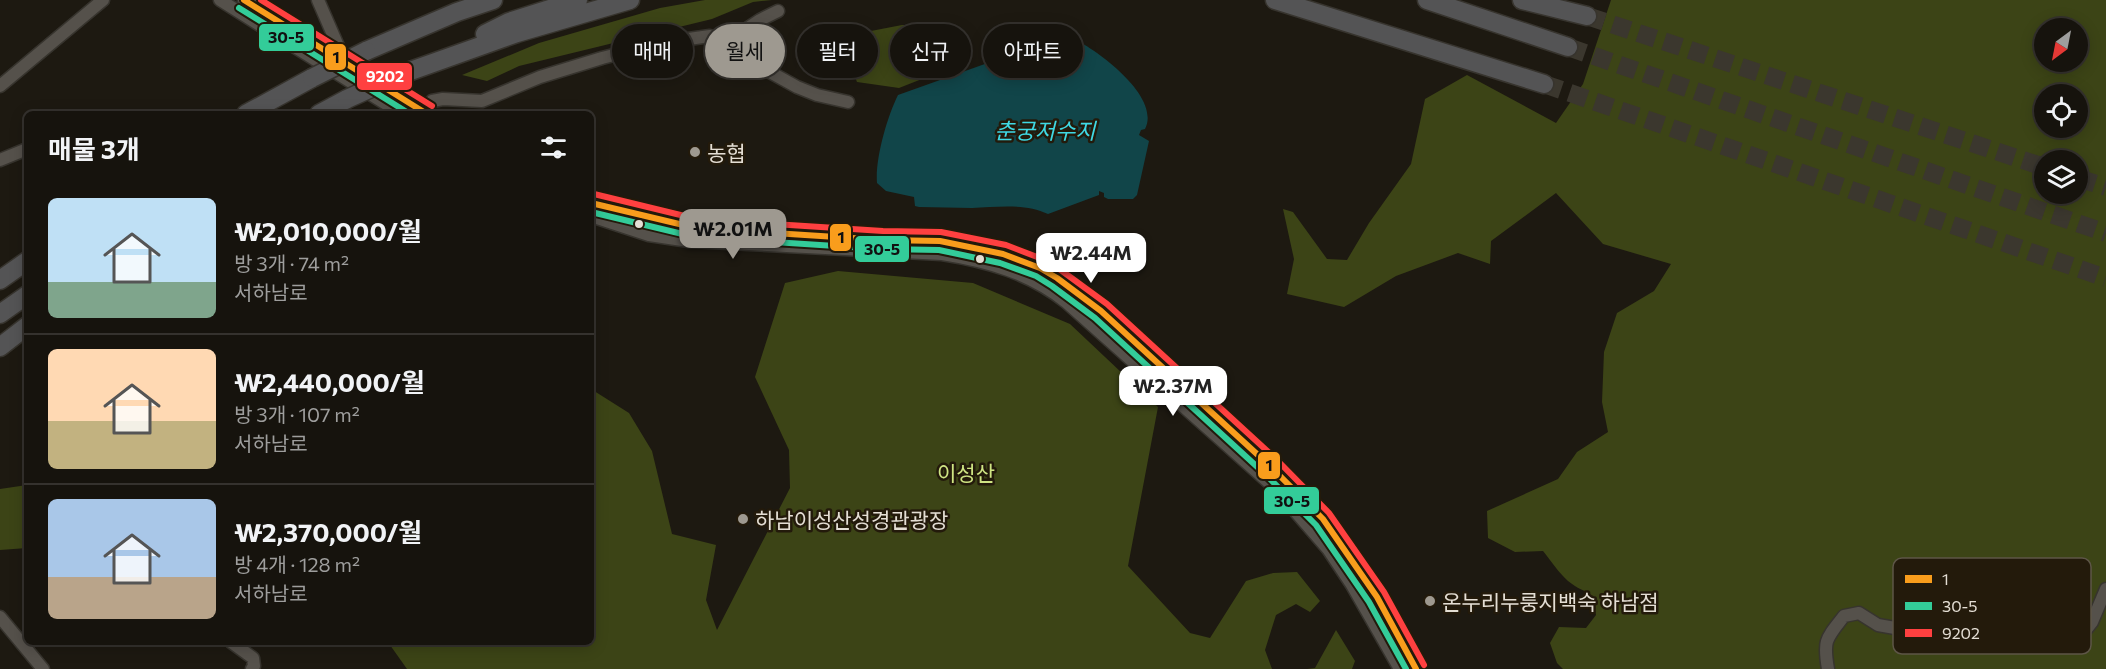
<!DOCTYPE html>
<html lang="ko">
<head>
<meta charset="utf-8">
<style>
  :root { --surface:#16130d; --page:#1f1c16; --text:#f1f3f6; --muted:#9e9e9d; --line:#35322e; --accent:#9e9990 }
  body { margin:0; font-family:Commissioner,"Noto Sans KR",sans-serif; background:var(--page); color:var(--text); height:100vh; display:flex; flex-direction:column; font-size:22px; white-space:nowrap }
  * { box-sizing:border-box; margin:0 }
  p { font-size:20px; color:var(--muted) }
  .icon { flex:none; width:33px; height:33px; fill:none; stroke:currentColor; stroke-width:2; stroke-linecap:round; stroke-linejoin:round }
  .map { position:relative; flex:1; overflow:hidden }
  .drawer { position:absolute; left:24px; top:111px; width:570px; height:534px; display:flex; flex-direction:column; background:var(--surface); border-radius:9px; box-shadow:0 3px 15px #0003,0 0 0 2px var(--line) }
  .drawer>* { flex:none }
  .top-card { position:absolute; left:612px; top:24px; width:570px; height:54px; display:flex; gap:12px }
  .needle { width:39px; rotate:212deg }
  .tools { position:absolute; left:2034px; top:18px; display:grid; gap:12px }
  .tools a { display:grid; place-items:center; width:54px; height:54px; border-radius:50%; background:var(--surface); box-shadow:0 3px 15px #0003,0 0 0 2px var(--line); font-size:30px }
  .price { position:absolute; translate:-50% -51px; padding:0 14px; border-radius:12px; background:#fff; color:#222; font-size:20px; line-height:39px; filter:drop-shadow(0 2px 3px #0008) }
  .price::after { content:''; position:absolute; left:50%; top:36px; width:18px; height:14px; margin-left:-9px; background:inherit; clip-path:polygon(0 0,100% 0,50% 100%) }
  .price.on { background:var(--accent); color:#111 }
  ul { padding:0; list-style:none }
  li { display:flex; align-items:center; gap:18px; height:150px; padding:0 24px }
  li+li { border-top:2px solid var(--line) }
  li span { display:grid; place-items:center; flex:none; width:168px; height:120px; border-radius:9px; color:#555 }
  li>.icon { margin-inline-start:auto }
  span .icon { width:72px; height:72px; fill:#fffc; stroke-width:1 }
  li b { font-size:26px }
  h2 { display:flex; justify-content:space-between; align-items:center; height:72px; padding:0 24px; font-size:26px }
  .chip { padding:0 21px; border-radius:27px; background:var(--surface); box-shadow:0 3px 15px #0003,0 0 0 2px var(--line); font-size:21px; line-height:54px }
  .chip.on { background:var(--accent); color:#111 }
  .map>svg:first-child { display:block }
  .forest { fill:#3c4416; fill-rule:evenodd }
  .water { fill:#114549 }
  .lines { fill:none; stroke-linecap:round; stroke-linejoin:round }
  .highway-tunnel { stroke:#3b372e; stroke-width:18; stroke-dasharray:18 9; stroke-linecap:butt }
  .minor-casing { stroke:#37342e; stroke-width:15 }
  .highway-casing { stroke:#37342e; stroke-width:21 }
  .minor { stroke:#55514b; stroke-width:12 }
  .highway { stroke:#545455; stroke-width:18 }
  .highway-bridge-casing { stroke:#37342e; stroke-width:21; stroke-linecap:butt }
  .highway-bridge { stroke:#545455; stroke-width:18 }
  .bus-1-casing { stroke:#231a0b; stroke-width:10 }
  .bus-2-casing { stroke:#231a0b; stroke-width:10 }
  .bus-3-casing { stroke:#231a0b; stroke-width:10 }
  .bus-1 { stroke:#f99d1c; stroke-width:6 }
  .bus-2 { stroke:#3c9; stroke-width:6 }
  .bus-3 { stroke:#ff4040; stroke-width:6 }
  .poi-dot { fill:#9e9990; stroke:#231a0b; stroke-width:2 }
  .bus-dot { fill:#e4ded4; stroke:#231a0b; stroke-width:2 }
  .labels { text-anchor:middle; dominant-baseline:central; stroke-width:5; stroke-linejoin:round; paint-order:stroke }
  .poi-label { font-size:21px; fill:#e4ded4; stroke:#231a0b; text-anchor:start }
  .park-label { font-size:21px; fill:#cfe483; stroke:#231a0b }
  .water-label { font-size:22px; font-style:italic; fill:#3fd9e4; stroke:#231a0b }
  .key { fill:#231a0b; stroke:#5d5547; stroke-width:1.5 }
  .key-label { font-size:16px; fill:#e4ded4 }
  .line-badge { stroke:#231a0b; stroke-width:2 }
  .badge-label { font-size:16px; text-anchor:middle; font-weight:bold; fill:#fff }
  .pale-badge-label { font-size:16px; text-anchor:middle; font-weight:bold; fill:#111 }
</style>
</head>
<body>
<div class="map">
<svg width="2106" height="669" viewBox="0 0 2106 669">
  <rect width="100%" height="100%" fill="#1d1911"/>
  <path class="forest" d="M705,0H772L753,2L712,19L519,66L487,81L462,75L539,43L660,8Z
    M1611,0H2106V669H1563L1557,663L1550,643L1559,627L1586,628L1596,615C1589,583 1589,598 1568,581C1559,573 1551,561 1543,551L1515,552L1488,538L1487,511L1558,479L1577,452L1608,432L1602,402L1604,352L1617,313L1654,291L1671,264L1603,244L1556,193L1491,241L1490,264L1458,253L1396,276L1344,307L1287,294L1294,259L1283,209L1293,212L1327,259L1347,260L1369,223L1411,164L1425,99L1467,75L1556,123L1583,84ZM2044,28H2078V62H2044ZM2044,94H2078V128H2044ZM2044,160H2078V194H2044Z
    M902,25H931L939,40L958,43L960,64L899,88L857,82L845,52V36Z
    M838,271L973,283L1070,324L1158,407L1128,566L1190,633L1210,638L1246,581L1273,573L1297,572L1320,601L1310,612L1296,604L1276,615L1265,650L1272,669H407L390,645L392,642H591V389L629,413L652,451L672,534L716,545L706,600L717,630L790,488L789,450L755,377L785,283Z
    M27,485V548L0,550V489Z
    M1336,630L1355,661L1352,669H1307L1315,668Z"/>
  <path class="water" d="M1068,36C1094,47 1162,96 1145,129L1141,130L1139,135L1149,141L1137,195L1133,199H1108L1104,197V193L1099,191V195L1048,214C1025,203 997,207 972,208C955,208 937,207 919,207L915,206L914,197L886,191L877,183C875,159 887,117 898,95L996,60L1035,51Z"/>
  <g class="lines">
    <path class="highway-tunnel" d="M1587,16L2044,167
      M1568,47L2106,233
      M1544,84L2106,278
      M2078,178L2106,187"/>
    <g class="minor-casing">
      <path id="minor" d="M220,0L402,114
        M244,0L427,114
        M318,0L338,46L336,58
        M727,42L760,20L778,11
        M0,86L103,0
        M424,112L432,101L443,99L482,101L540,77L602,58L660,43L710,36L727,42L752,62L797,87L817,95L848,102
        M0,160L27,149
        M591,203L615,210L696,228L883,240L940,241L1003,254L1040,268L1057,278L1101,311L1271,467L1323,519L1377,597L1416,669
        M591,216L649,235L689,241L942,254C987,261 1030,273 1066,302L1275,488L1328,549L1352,585L1400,669
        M0,617L43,669
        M231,642L253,658L254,666L252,669
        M1828,669C1823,640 1826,639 1844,616L1859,613L1878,625L1895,628L1927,607L1943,600L1963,602L1988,614L2017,611L2043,623L2084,632L2092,622L2106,589"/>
    </g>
    <g class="highway-casing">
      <path id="highway" d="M1275,0L1544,84
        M1427,0L1568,47
        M1522,0L1587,16
        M485,34L509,22L578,0
        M366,51L457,12L493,0
        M402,74L517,33L630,0
        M246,114L312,78
        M319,114L347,99
        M0,280L27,261
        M0,314L27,295
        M0,347L27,326"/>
    </g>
    <use href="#minor" class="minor"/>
    <use href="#highway" class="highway"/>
    <g class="highway-bridge-casing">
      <path id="highway-bridge" d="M312,78L366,51
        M347,99L402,74"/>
    </g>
    <use href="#highway-bridge" class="highway-bridge"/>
    <g class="bus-1-casing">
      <path id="bus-1" d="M244,0L427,114
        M591,203L696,228L883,240L940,241L1003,254L1040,268L1057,278L1101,311L1271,467L1323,519L1377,597L1416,669"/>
    </g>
    <g class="bus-2-casing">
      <path id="bus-2" d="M239,8L410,114
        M591,212L695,237L882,249L939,250L1000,263L1036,276L1052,286L1095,318L1265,474L1316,525L1369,602L1406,669"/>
    </g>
    <g class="bus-3-casing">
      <path id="bus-3" d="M261,0L432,106
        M594,194L697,219L883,231L941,232L1006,245L1045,260L1062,271L1107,304L1277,460L1329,513L1384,592L1424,665"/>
    </g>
    <use href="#bus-1" class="bus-1"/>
    <use href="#bus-2" class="bus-2"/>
    <use href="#bus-3" class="bus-3"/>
  </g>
  <g class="poi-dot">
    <circle cx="695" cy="152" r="6"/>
    <circle cx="743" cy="519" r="6"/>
    <circle cx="1430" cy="601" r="6"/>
  </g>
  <g class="bus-dot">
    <circle cx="639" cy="224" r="5"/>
    <circle cx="980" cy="259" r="5"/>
  </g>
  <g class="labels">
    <g class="poi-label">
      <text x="707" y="152">농협</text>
      <text x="755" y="519">하남이성산성경관광장</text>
      <text x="1442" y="601">온누리누룽지백숙 하남점</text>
    </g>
    <g class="park-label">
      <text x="966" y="472">이성산</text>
    </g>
    <g class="water-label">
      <text x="1045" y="130">춘궁저수지</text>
    </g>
  </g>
  <rect x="1893" y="558" width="198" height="96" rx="9" class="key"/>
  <rect x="1905" y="575" width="27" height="8" fill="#f99d1c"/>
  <rect x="1905" y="602" width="27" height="8" fill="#3c9"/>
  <rect x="1905" y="629" width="27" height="8" fill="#ff4040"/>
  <g class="key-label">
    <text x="1942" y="585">1</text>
    <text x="1942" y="612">30-5</text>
    <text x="1942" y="639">9202</text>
  </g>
  <g class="line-badge">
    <rect x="258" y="23" width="57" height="29" rx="6" fill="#3c9"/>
    <rect x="324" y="43" width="23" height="28" rx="6" fill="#f99d1c"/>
    <rect x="356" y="62" width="57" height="29" rx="6" fill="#ff4040"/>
    <rect x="829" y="223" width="23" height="29" rx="6" fill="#f99d1c"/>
    <rect x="854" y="235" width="56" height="28" rx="6" fill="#3c9"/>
    <rect x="1257" y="451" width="24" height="29" rx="6" fill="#f99d1c"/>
    <rect x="1263" y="486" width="57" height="29" rx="6" fill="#3c9"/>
  </g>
  <g class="badge-label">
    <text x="385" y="82">9202</text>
  </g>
  <g class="pale-badge-label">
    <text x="286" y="43">30-5</text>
    <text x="336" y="63">1</text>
    <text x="841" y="243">1</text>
    <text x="882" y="255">30-5</text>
    <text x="1269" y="471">1</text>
    <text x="1292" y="507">30-5</text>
  </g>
</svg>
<div class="tools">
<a><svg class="needle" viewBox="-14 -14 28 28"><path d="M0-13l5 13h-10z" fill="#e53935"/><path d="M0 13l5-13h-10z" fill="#9e9e9d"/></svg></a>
<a><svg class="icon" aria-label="locate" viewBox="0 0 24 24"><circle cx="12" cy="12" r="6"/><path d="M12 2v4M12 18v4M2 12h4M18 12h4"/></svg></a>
<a><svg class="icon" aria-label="layers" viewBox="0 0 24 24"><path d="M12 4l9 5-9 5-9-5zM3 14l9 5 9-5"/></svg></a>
</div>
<b class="price on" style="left:733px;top:260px">₩2.01M</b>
<b class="price" style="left:1091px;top:284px">₩2.44M</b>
<b class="price" style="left:1173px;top:417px">₩2.37M</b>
<div class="top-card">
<a class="chip">매매</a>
<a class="chip on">월세</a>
<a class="chip">필터</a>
<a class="chip">신규</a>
<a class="chip">아파트</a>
</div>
<section class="drawer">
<h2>매물 3개<svg class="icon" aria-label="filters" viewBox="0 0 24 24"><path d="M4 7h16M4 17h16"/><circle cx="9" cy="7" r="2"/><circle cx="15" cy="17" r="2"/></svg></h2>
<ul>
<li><span style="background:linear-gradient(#bfe0f5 70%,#7fa58c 0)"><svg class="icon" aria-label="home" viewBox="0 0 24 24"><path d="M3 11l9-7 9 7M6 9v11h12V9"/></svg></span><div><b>₩2,010,000/월</b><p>방 3개 · 74 m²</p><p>서하남로</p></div></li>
<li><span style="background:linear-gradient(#ffd9b3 60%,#c2b280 0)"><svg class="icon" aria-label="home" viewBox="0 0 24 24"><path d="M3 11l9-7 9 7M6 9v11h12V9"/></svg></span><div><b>₩2,440,000/월</b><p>방 3개 · 107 m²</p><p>서하남로</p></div></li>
<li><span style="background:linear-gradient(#a9c7e8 65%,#b9a48a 0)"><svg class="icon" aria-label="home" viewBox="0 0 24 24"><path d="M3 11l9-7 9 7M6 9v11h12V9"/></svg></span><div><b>₩2,370,000/월</b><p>방 4개 · 128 m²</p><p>서하남로</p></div></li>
</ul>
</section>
</div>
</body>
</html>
